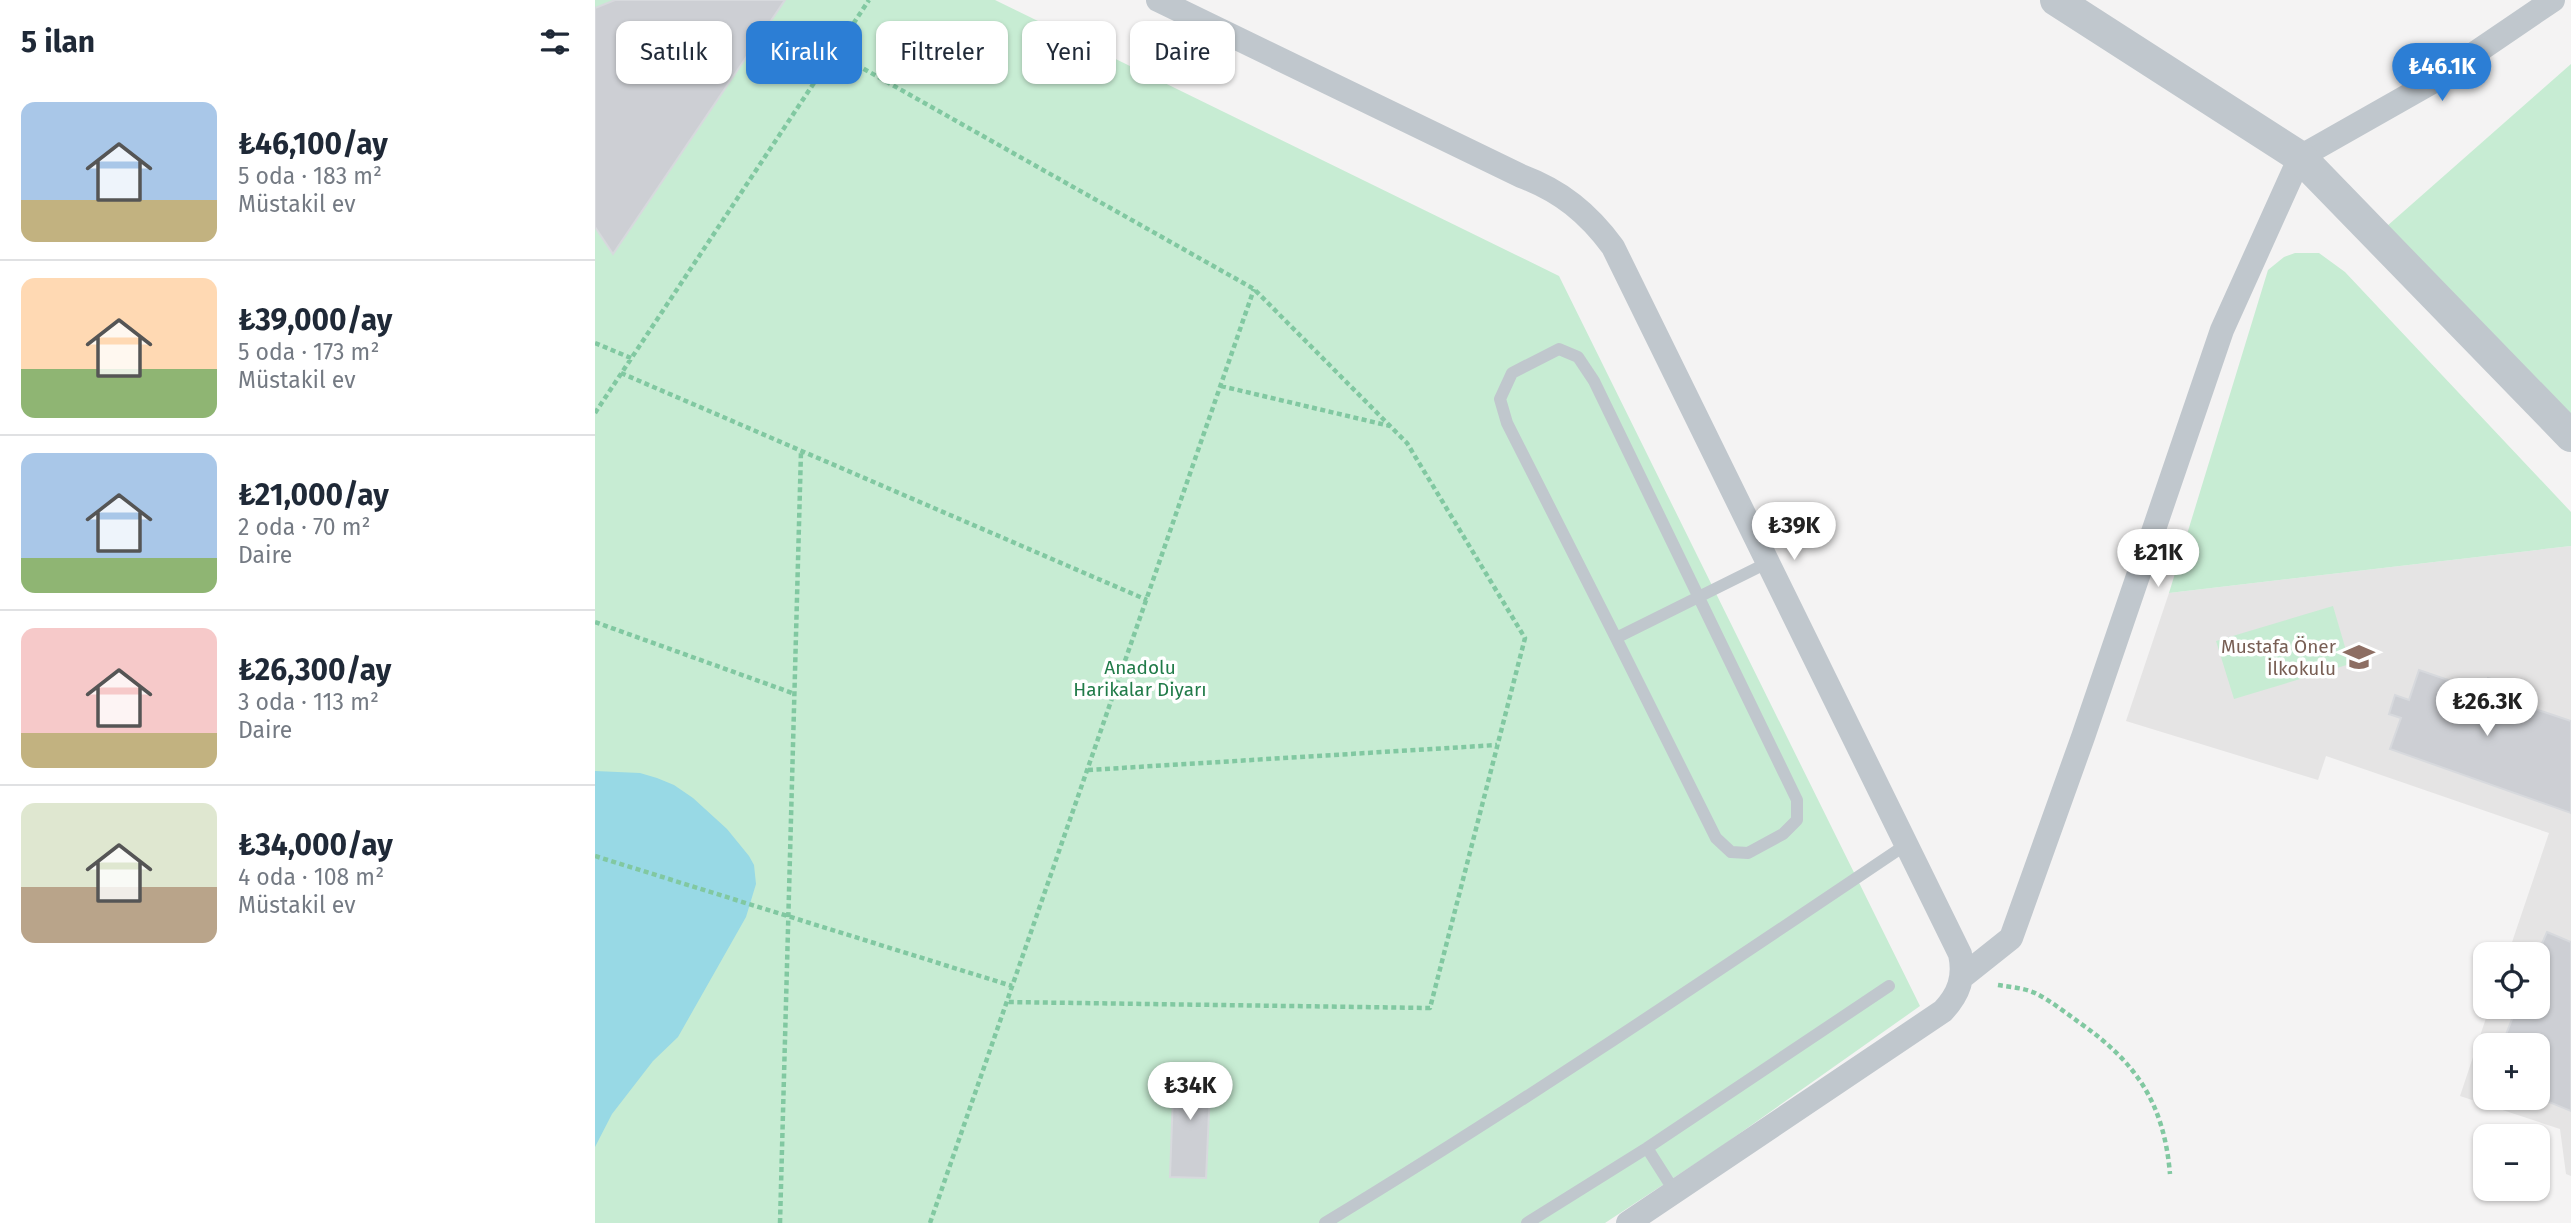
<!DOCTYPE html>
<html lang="tr">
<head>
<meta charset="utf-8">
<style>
  :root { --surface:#fff; --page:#f2f2f3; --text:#1f2937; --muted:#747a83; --line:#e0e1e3; --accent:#2c7ed5 }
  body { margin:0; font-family:"Fira Sans",sans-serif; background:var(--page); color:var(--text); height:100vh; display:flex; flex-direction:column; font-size:26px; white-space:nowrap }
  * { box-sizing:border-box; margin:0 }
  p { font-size:23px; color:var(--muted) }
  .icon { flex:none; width:38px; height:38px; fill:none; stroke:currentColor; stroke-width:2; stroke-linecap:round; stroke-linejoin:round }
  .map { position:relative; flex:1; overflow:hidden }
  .side { display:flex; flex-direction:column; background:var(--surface); width:595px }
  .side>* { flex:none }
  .guide { position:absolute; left:21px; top:21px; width:665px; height:63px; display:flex; gap:14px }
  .buttons { position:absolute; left:1878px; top:942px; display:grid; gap:14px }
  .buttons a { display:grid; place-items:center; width:77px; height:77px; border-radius:14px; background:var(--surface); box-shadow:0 2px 5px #0004; font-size:35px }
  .price { position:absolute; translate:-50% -60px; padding:0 16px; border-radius:24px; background:#fff; color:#222; font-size:23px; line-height:46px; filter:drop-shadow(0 2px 4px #0008) }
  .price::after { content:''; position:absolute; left:50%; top:42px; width:21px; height:16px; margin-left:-10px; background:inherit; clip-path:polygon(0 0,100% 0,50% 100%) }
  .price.on { background:var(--accent); color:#fff }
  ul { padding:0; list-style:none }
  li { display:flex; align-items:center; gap:21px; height:175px; padding:0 21px }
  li+li { border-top:2px solid var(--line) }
  li span { display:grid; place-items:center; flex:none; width:196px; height:140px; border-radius:14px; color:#555 }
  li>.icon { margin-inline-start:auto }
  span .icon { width:84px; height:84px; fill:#fffc; stroke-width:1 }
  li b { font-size:30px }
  h2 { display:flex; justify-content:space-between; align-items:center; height:84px; padding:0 21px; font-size:30px }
  .tag { padding:0 24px; border-radius:14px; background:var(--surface); box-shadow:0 2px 5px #0004; font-size:24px; line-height:63px }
  .tag.on { background:var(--accent); color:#fff }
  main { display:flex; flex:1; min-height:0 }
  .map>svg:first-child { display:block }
  .education { fill:#e5e4e4; fill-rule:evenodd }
  .green { fill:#c7ecd3 }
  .water { fill:#98d9e5 }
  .building { fill:#cdcfd4; stroke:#d7d9dd; stroke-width:2 }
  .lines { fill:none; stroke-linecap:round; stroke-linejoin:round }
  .path { stroke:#81c8a1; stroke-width:4.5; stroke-dasharray:5 3.5; stroke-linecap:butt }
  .service { stroke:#c0c7cd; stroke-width:12 }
  .minor { stroke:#c0c7cd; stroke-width:24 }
  .tertiary { stroke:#c0c7cd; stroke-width:32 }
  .labels { text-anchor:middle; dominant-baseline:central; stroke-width:7; stroke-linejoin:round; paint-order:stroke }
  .education-label { font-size:19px; fill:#785e54; stroke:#fff; text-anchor:end }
  .park-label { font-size:19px; fill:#217b49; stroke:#fff }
</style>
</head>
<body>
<main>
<section class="side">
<h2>5 ilan<svg class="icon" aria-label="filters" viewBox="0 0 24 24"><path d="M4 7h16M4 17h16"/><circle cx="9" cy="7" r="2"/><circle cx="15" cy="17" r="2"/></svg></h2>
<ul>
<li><span style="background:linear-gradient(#a9c7e8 70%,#c2b280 0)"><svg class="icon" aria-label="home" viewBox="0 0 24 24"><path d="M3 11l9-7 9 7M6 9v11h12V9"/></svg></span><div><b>₺46,100/ay</b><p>5 oda · 183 m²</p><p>Müstakil ev</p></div></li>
<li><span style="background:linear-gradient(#ffd9b3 65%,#8fb573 0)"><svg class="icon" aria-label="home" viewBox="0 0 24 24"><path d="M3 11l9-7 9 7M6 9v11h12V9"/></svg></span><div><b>₺39,000/ay</b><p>5 oda · 173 m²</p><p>Müstakil ev</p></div></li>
<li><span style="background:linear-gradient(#a9c7e8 75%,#8fb573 0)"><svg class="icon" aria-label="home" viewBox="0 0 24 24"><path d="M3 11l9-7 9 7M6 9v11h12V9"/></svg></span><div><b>₺21,000/ay</b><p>2 oda · 70 m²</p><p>Daire</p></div></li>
<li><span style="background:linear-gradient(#f6c9c9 75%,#c2b280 0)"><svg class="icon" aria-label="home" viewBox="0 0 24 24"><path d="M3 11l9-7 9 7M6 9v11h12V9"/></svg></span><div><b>₺26,300/ay</b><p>3 oda · 113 m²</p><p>Daire</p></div></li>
<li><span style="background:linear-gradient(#dfe7d0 60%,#b9a48a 0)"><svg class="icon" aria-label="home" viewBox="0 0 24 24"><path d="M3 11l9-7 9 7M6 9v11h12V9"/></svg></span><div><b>₺34,000/ay</b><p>4 oda · 108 m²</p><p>Müstakil ev</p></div></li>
</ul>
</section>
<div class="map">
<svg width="1976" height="1223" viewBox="0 0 1976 1223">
  <rect width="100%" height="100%" fill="#f4f3f3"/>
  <path class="education" d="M1976,546V1176L1971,1174L1965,1129L1865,1096L1895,1006H1942V954H1913L1954,833L1731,756L1723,780L1531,721L1574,593ZM1890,1045H1942V1097H1890Z"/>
  <path class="green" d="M0,0H400L964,276L1325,1006L1124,1148L1010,1223H0Z
    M1976,64V436L1783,234Z
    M1700,253H1724L1750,272L1976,512V546L1574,593L1673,270L1689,257Z
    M1738,606L1755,664L1639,699L1621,641Z"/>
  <path class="water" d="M0,771L45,773L62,778L79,785L98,798L132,829L154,856L159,865L161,884L151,917L83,1037L58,1061L17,1114L0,1147Z"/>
  <path class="building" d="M20,0H190L18,254L0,227V8Z
    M1824,670L1888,692L1893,678L1927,689L1922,703L1976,721V813L1795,749L1806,718L1794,714L1800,695L1814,700Z
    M1952,932L1976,942V1111L1942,1097V1045H1907L1922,1006H1942V955Z
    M579,1067L616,1069L611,1178L575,1177Z"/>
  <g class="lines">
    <path class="path" d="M239,52L659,289L812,443L930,638L835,1008L412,1002
      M0,343L36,358
      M26,373L552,600
      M626,386L795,426
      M0,413L274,0
      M0,622L200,694
      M493,770L902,745
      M0,856L417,986
      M1403,985C1415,987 1429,988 1440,993C1456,1001 1471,1013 1485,1023C1542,1063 1569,1104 1575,1174
      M185,1223L206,451
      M335,1223L659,289"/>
    <path class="service" d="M1021,638L1121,838L1136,852L1153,853L1188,834L1202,820V800L999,381L983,357L964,349L917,373L905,399L912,423L1021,638L1174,562
      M1052,1148L1080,1192
      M730,1223C928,1103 1120,973 1312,844
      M932,1223L1052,1148L1294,986"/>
    <path class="minor" d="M563,0L926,176C966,191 993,213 1018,247L1365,954C1370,977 1364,994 1348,1011L1033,1223
      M1367,977L1416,938L1488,737L1627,330L1705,157L1839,81L1958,0"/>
    <path class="tertiary" d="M1461,0L1705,157L1976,436"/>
  </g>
  <defs>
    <g id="school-bare" transform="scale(2.415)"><path d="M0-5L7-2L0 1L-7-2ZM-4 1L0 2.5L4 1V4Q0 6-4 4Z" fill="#8d6e63" stroke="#fff" stroke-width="2.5" paint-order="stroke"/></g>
  </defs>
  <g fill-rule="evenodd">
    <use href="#school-bare" x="1764" y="657"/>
  </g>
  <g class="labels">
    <g class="education-label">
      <text x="1741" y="646">Mustafa Öner<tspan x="1741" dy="22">İlkokulu</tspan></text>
    </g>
    <g class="park-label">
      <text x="545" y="667">Anadolu<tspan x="545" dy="22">Harikalar Diyarı</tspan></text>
    </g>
  </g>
</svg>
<div class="buttons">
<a><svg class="icon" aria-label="locate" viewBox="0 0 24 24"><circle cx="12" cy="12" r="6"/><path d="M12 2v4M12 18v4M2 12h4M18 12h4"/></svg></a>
<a>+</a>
<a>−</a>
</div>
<b class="price on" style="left:1847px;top:103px">₺46.1K</b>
<b class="price" style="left:1199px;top:562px">₺39K</b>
<b class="price" style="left:1563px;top:589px">₺21K</b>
<b class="price" style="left:1892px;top:738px">₺26.3K</b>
<b class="price" style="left:595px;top:1122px">₺34K</b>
<div class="guide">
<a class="tag">Satılık</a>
<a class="tag on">Kiralık</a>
<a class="tag">Filtreler</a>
<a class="tag">Yeni</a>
<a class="tag">Daire</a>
</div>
</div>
</main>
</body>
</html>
